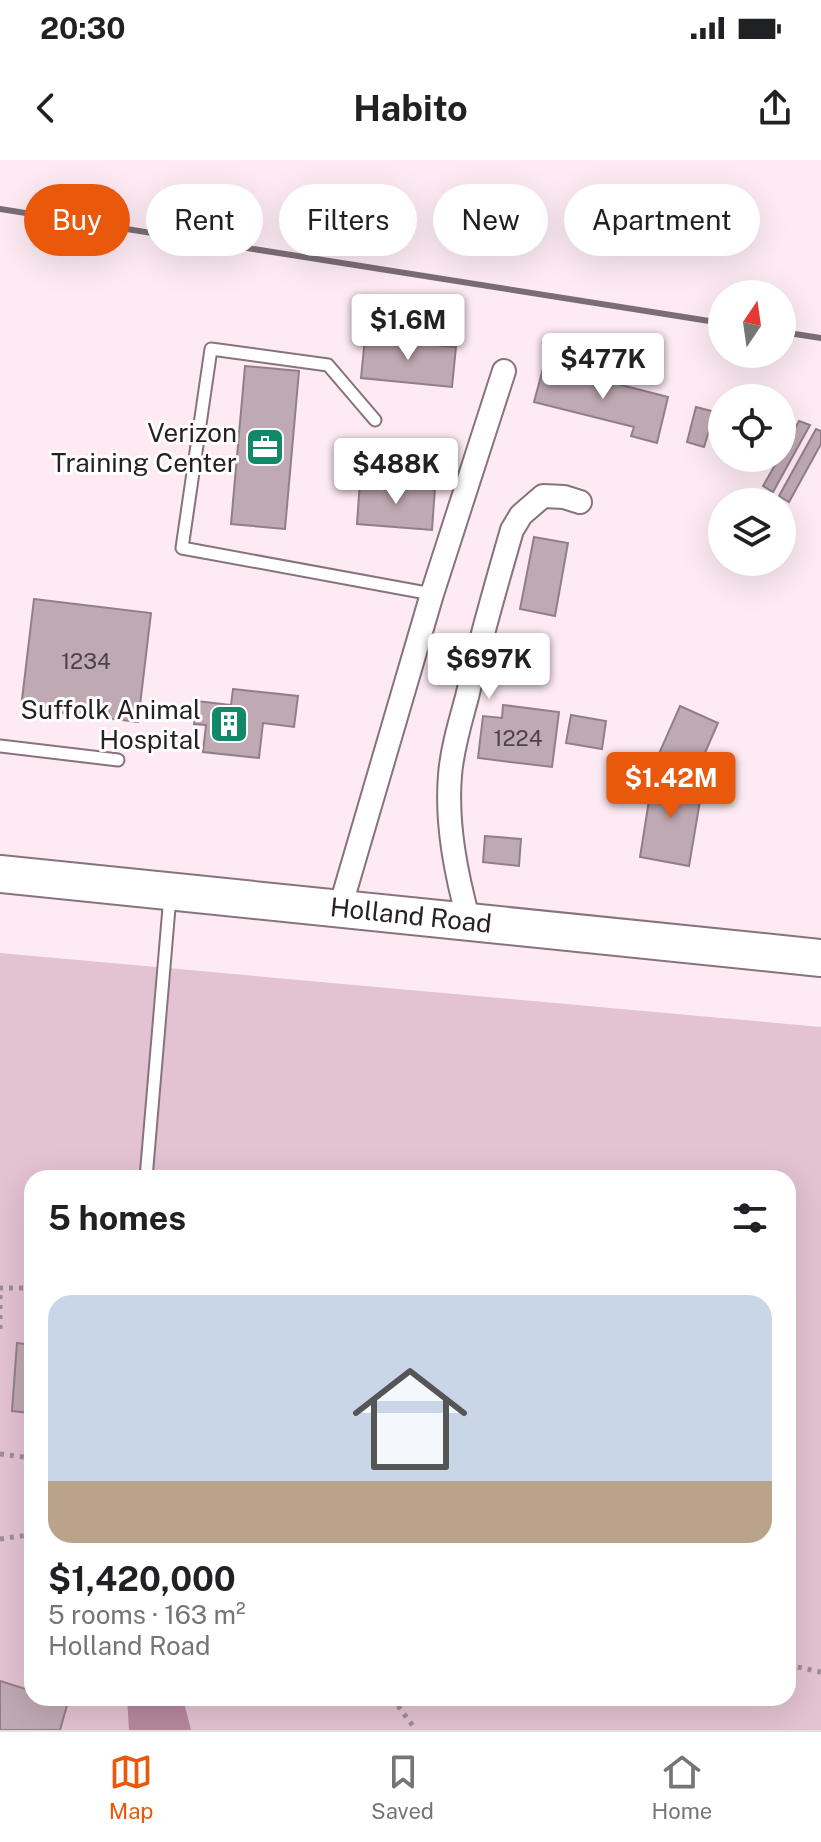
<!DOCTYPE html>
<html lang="en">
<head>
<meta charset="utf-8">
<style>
  :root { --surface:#fff; --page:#f2f2f2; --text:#202124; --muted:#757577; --line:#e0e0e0; --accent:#ea580c }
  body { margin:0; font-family:"Public Sans",sans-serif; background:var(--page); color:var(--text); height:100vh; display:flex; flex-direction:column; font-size:30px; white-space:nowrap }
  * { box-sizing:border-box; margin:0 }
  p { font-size:26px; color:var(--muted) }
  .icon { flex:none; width:44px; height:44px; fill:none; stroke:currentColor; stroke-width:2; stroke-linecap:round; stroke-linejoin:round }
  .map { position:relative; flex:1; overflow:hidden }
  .drawer { position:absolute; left:24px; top:1010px; width:772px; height:536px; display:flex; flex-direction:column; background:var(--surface); border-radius:24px; box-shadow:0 8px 32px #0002 }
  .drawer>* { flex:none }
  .guide { position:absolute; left:24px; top:24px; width:774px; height:72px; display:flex; gap:16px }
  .needle { width:52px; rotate:13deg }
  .buttons { position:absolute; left:708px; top:120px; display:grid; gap:16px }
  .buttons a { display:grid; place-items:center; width:88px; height:88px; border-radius:50%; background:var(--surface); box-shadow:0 8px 32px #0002; font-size:40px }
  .price { position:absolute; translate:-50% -68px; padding:0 18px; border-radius:8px; background:#fff; color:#222; font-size:26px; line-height:52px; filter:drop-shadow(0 2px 4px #0008) }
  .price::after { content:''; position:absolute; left:50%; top:48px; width:24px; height:18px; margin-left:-12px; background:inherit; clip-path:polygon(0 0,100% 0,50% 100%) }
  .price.active { background:var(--accent); color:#fff }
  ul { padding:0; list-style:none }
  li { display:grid; align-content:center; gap:16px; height:424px; padding:0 24px }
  li span { display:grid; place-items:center; height:248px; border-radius:24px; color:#555 }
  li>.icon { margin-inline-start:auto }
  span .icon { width:144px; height:144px; fill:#fffc; stroke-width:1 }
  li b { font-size:34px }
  h2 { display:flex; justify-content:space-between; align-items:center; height:96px; padding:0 24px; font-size:34px }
  .tag { padding:0 28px; border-radius:36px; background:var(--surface); box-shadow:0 8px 32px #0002; font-size:28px; line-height:72px }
  .tag.active { background:var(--accent); color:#fff }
  .status { display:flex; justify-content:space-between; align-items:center; height:56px; padding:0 40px; background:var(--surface); direction:ltr }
  .status svg { height:22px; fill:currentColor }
  header { display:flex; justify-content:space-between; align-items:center; height:104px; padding:0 24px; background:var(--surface); font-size:36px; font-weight:700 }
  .dock { display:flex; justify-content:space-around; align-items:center; height:112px; border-top:2px solid var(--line); background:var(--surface); font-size:22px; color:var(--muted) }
  .dock a { display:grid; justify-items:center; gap:4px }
  .dock .active { color:var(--accent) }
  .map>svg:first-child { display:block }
  .green { fill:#e3c2d1; fill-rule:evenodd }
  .water { fill:#b6889e }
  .building { fill:#bfa9b2; stroke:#937e88; stroke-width:2 }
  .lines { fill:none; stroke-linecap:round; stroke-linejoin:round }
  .lane-casing { stroke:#87737c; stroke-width:15 }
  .street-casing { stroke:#87737c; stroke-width:26 }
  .primary-casing { stroke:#87737c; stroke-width:40 }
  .path { stroke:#9c8e94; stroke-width:5; stroke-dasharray:4 6; stroke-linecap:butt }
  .lane { stroke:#fff; stroke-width:11 }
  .street { stroke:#fff; stroke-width:22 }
  .primary { stroke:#fff; stroke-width:36 }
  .rail { stroke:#7a6e74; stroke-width:6 }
  .labels { text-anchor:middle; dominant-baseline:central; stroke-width:6; stroke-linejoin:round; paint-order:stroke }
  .number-label { font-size:22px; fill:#4e4248 }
  .poi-label { font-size:26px; fill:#282024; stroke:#fff; text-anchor:end }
  .street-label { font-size:26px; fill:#282024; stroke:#fff }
</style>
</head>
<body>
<div class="status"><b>20:30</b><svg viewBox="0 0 49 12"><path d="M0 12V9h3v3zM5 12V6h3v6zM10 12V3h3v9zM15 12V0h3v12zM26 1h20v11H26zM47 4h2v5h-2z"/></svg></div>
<header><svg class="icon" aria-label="back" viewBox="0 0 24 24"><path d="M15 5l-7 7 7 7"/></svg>Habito<svg class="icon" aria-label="share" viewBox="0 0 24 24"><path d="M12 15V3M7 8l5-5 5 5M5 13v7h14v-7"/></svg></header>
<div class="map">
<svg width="821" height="1570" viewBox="0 0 821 1570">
  <rect width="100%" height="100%" fill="#fdeaf3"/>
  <path class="green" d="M0,793L821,867V1570H0ZM32,1018H788V1538H32Z"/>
  <path class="water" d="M127,1538H183L191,1570H129Z"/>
  <path class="building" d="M365,178L456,187L452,227L361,218Z
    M544,205L668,237L657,283L631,276L634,267L534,242Z
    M245,206L299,211L285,369L231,364Z
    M696,247L715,252L704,287L687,282Z
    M799,261L810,265L773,332L763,326L779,298H782V293Z
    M816,269L821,271V284L789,342L779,336Z
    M360,321L435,327L432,370L357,364Z
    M534,377L568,383L555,456L520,449Z
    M34,439L151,453L138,562L21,548Z
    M233,529L298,536L294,567L263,563L259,598L203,592L206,565L194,564L197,541L231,545Z
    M503,545L559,552L552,607L478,598L483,556L502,558Z
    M680,546L718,563L694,618L675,610L678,604L658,596Z
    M571,555L606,561L602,589L566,583Z
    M653,615L703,623L689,706L640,697Z
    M485,676L521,679L519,706L483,702Z
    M17,1183L32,1185L29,1253L12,1251Z
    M0,1521L32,1531V1538H56L68,1542L60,1570H0Z"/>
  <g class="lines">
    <g class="lane-casing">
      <path id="lane" d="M375,260L328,205L211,189L182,388L432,434
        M0,586L118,600
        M146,1018L170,736"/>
    </g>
    <g class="street-casing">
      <path id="street" d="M340,748L432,434L504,211
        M469,762C456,714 446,664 450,615C452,589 460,563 467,537C480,481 496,425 512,370L521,355L543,336L564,337L580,342"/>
    </g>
    <g class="primary-casing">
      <path id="primary" d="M0,714L821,798"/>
    </g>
    <path class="path" d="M0,1169V1128H32
      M0,1294L32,1298
      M0,1379L28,1375L32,1372
      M788,1505L821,1512
      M392,1538L416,1570"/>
    <use href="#lane" class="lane"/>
    <use href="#street" class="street"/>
    <use href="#primary" class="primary"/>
    <path class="rail" d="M0,49L722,163
      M782,172L821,178"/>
  </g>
  <defs>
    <g id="office-square" transform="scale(2)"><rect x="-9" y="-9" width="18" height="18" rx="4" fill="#138869" stroke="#fff"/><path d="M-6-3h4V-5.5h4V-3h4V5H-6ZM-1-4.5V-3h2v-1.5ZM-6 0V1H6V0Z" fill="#fff"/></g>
    <g id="building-square" transform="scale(2)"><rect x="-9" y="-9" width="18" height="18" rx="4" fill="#138869" stroke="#fff"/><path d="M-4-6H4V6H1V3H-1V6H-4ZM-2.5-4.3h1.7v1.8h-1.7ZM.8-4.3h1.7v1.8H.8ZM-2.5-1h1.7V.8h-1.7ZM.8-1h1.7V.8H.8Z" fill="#fff"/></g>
  </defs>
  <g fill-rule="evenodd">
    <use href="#office-square" x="265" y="287"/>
    <use href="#building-square" x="229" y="564"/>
  </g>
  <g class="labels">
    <g class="number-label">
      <text x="86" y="501">1234</text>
      <text x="518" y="578">1224</text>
    </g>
    <g class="poi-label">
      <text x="237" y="272">Verizon<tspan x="237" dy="30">Training Center</tspan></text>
      <text x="201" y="549">Suffolk Animal<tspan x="201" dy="30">Hospital</tspan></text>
    </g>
    <g class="street-label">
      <text transform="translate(411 755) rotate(6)">Holland Road</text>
    </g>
  </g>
</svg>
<div class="buttons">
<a><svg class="needle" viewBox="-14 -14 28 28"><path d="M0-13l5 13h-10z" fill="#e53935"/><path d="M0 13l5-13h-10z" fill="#757577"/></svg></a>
<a><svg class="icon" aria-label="locate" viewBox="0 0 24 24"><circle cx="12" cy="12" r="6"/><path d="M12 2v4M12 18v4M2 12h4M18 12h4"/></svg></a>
<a><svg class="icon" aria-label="layers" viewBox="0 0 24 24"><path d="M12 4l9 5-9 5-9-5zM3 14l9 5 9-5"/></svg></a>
</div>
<b class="price" style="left:408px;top:202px">$1.6M</b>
<b class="price" style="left:603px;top:241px">$477K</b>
<b class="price" style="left:396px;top:346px">$488K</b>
<b class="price" style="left:489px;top:541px">$697K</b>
<b class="price active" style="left:671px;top:660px">$1.42M</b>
<div class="guide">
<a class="tag active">Buy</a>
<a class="tag">Rent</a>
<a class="tag">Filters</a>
<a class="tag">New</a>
<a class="tag">Apartment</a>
</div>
<section class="drawer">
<h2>5 homes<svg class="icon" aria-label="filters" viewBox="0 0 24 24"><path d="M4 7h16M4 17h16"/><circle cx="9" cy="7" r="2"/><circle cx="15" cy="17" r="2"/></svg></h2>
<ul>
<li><span style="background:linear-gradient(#c9d6e8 75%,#b9a48a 0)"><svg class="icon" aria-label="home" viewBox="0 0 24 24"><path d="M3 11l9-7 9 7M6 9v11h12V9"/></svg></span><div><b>$1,420,000</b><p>5 rooms · 163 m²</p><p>Holland Road</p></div></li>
</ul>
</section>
</div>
<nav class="dock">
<a class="active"><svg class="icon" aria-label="map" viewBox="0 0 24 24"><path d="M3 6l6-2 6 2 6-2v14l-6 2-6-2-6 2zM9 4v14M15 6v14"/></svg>Map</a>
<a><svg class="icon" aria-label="saved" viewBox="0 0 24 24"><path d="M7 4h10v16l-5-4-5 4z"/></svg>Saved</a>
<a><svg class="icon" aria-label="home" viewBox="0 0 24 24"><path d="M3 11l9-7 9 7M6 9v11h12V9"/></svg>Home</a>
</nav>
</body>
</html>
